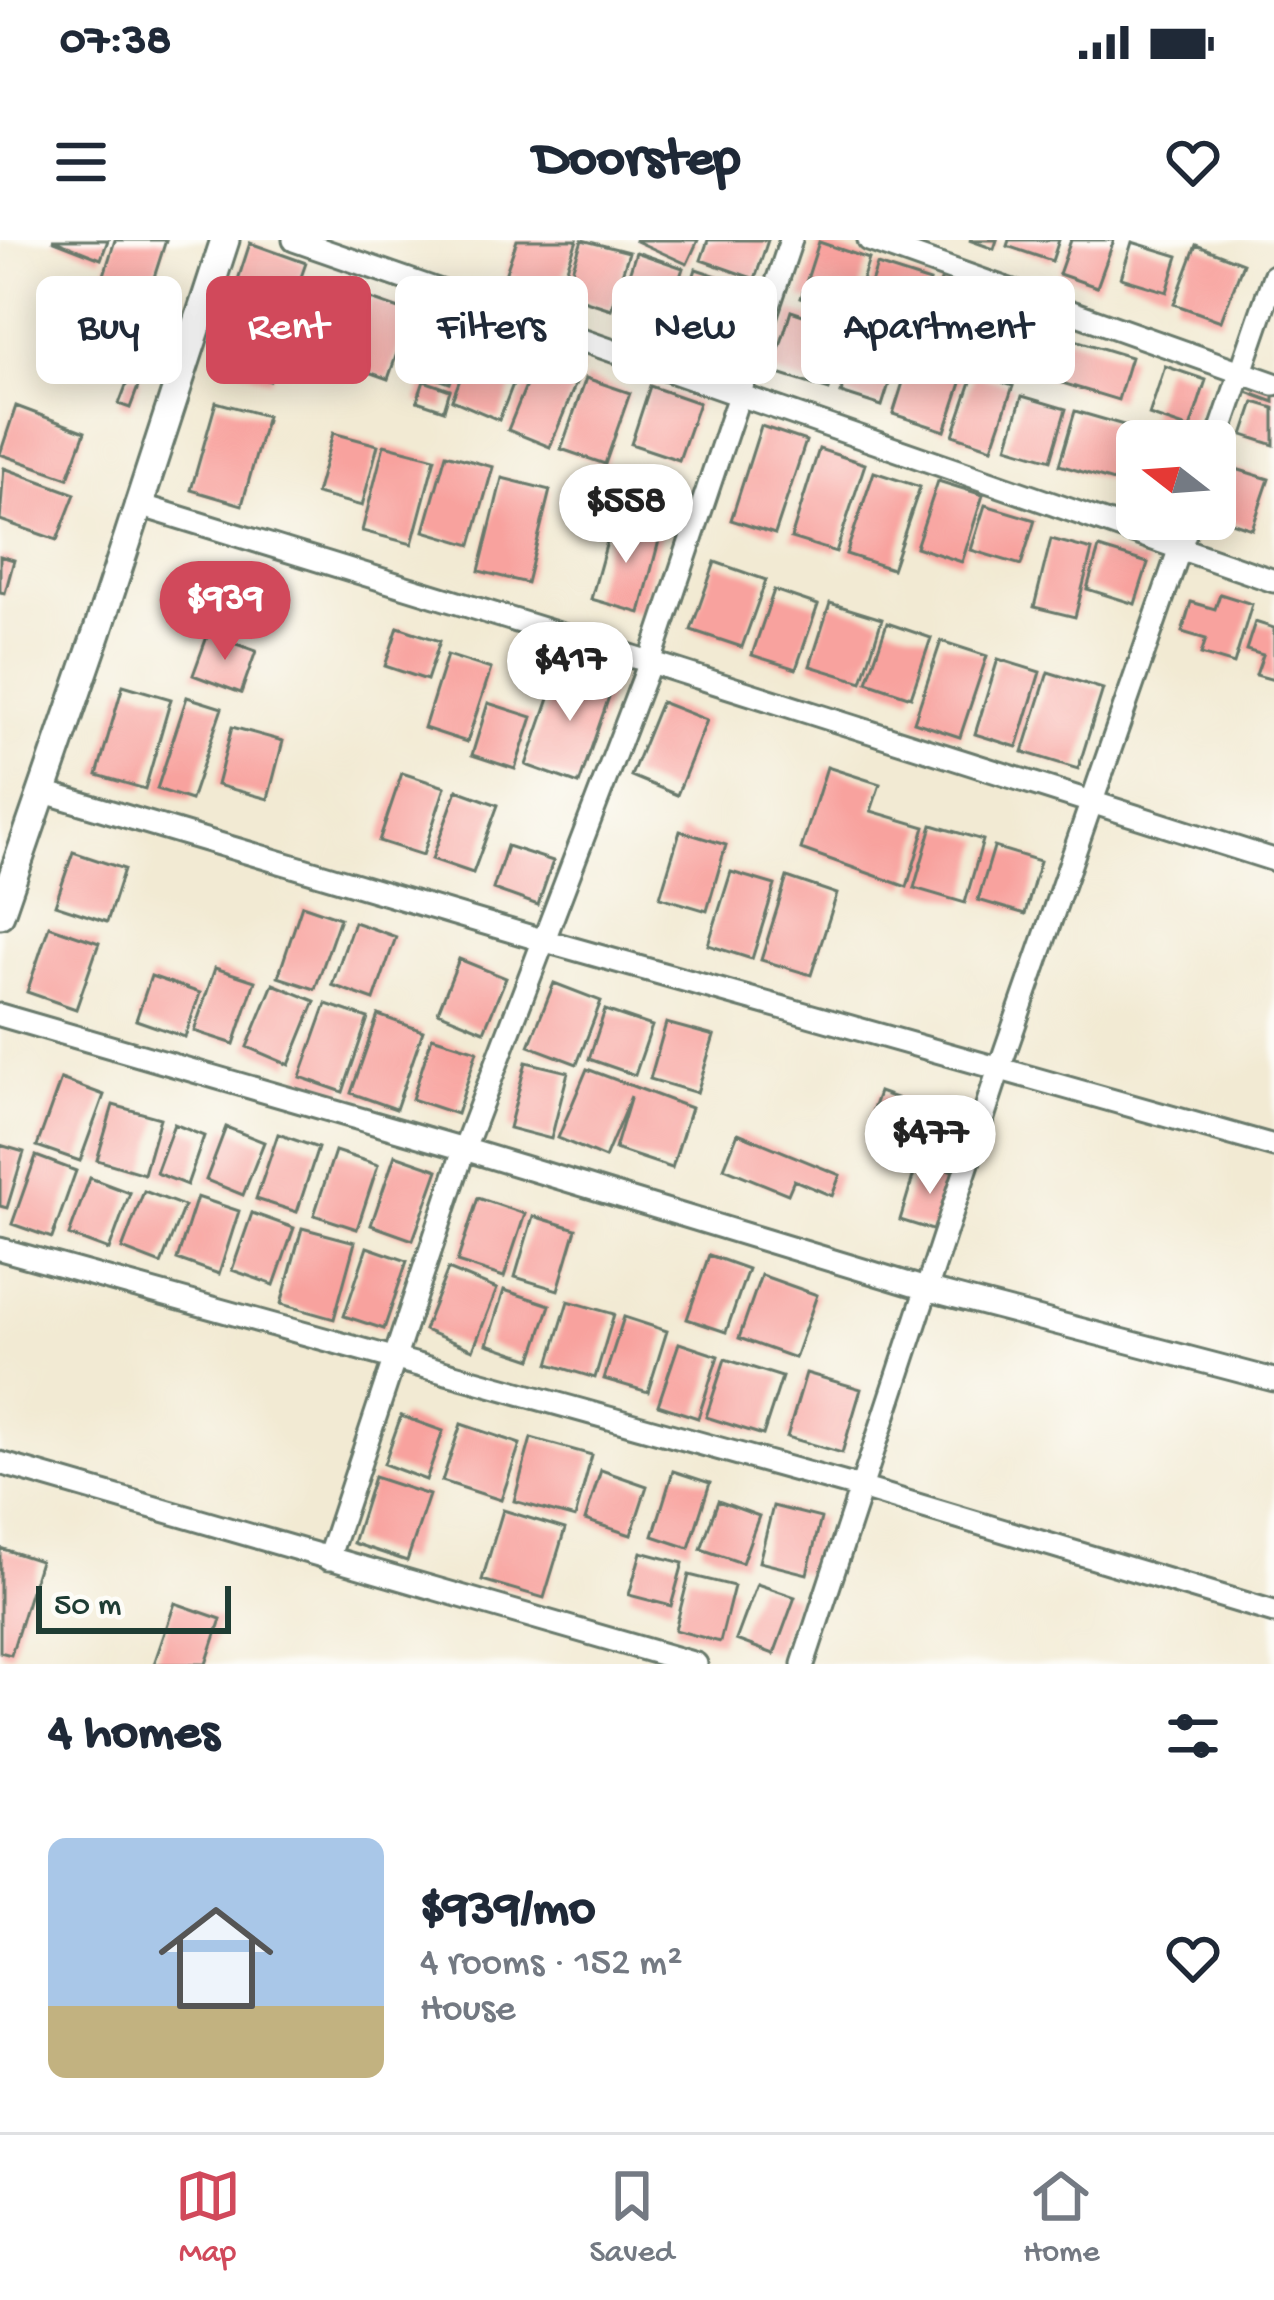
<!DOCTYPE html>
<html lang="en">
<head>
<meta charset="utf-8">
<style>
  :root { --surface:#fff; --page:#f6f6f7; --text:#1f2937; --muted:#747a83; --line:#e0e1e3; --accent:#d1495b }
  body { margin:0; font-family:"Gochi Hand",sans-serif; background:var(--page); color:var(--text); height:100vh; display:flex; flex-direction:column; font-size:45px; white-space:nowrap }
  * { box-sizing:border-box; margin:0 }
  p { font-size:39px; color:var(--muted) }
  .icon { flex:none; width:66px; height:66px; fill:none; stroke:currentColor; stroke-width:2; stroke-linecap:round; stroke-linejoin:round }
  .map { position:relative; height:1424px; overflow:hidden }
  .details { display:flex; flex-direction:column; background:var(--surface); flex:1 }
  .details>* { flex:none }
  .guide { position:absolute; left:36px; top:36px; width:1203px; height:108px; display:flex; gap:24px }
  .needle { width:78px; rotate:287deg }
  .tools { position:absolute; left:1116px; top:180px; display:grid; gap:24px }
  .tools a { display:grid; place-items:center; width:120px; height:120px; border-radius:18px; background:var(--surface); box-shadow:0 6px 30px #0003; font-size:60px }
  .scale { position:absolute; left:36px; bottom:30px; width:195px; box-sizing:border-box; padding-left:12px; border:6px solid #1f3d34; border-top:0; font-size:33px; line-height:42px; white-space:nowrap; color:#1f3d34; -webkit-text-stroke:9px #fdfcf7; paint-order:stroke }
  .price { position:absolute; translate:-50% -102px; padding:0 27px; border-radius:42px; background:#fff; color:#222; font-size:39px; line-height:78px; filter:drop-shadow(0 3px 6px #0008) }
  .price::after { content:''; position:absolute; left:50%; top:72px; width:36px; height:27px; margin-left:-18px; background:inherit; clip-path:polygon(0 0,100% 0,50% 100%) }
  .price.on { background:var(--accent); color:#fff }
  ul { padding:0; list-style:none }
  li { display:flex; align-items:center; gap:36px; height:300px; padding:0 48px }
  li+li { border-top:3px solid var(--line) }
  li span { display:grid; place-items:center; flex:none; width:336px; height:240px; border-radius:18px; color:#555 }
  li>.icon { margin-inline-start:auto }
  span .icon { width:144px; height:144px; fill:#fffc; stroke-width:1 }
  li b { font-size:51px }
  h2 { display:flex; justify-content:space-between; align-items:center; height:144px; padding:0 48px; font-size:51px }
  .pill { padding:0 42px; border-radius:18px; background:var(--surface); box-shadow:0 6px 30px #0003; font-size:42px; line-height:108px }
  .pill.on { background:var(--accent); color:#fff }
  .status { display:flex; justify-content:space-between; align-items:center; height:84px; padding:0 60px; background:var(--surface); direction:ltr }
  .status svg { height:33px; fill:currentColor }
  header { display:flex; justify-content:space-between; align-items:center; height:156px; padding:0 48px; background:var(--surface); font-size:54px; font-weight:700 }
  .tabs { display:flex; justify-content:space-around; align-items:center; height:168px; border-top:3px solid var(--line); background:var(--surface); font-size:33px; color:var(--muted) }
  .tabs a { display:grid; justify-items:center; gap:6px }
  .tabs .on { color:var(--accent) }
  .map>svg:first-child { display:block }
  .building { fill:#f8a29e }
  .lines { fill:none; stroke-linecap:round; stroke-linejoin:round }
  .minor-casing { stroke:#697a6c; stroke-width:27 }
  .tertiary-casing { stroke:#697a6c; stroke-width:33 }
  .minor { stroke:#fff; stroke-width:21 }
  .tertiary { stroke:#fff; stroke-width:27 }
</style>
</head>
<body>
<div class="status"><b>07:38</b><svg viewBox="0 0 49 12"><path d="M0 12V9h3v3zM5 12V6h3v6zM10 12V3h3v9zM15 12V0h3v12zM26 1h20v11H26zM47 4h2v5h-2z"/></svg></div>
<header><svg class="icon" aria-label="menu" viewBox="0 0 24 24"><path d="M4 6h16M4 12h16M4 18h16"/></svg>Doorstep<svg class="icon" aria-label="heart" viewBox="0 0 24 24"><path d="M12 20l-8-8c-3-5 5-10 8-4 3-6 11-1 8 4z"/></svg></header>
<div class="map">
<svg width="1274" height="1424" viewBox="0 0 1274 1424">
  <rect width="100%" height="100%" fill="#fdfcf7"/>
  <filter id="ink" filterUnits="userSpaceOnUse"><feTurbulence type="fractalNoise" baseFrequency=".00833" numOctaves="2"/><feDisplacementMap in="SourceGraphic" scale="24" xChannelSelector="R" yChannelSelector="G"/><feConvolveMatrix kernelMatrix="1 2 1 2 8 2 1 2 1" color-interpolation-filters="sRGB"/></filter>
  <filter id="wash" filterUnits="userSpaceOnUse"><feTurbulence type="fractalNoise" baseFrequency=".004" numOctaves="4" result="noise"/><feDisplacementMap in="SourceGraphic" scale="48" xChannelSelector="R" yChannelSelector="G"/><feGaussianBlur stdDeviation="2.7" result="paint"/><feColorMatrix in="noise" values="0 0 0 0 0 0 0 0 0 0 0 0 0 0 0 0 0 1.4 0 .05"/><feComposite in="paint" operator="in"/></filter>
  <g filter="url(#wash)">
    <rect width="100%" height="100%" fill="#f2ead3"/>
    <g id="blocks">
      <path class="building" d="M52,0H108L101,19Z
        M115,0H166L150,50L104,35Z
        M517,0H577L558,53L505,35Z
        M582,0L629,12L611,69L564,54Z
        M634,0H698L687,24Z
        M708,0H768L755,39L701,20Z
        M969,0H997L994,9Z
        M1009,0H1059L1052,21L1007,6Z
        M1071,0H1114L1097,47L1059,34Z
        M819,2L869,19L851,75L801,58Z
        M1132,2L1178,16L1167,52L1121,38Z
        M250,3L306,23L289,71L234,52Z
        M1196,5L1243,23L1221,81L1174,64Z
        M636,12L683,28L664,87L617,72Z
        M877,25L930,42L911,100L858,83Z
        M696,29L750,47L728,113L674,95Z
        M942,38L987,53L964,121L919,105Z
        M317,40L364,55L344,119L296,103Z
        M371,59L411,73L388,139L349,125Z
        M997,59L1031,70L1012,130L978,119Z
        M236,66L291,87L270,141L215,120Z
        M423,68L470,85L450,143L403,127Z
        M791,71L849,90L829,150L772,132Z
        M1042,90L1131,117L1118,160L1029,133Z
        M90,97L105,104L93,128L79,121Z
        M858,99L899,112L882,166L841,153Z
        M475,101L522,121L499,180L452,160Z
        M540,111L582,128L550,207L508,190Z
        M912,114L965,131L945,191L893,174Z
        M1165,126L1206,140L1190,189L1149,175Z
        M974,133L1013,146L992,208L953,195Z
        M130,135L141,139L130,168L119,164Z
        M586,138L630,153L605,224L561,209Z
        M1248,140L1274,149V162L1244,151Z
        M424,141L450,150L444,170L417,161Z
        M650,146L699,163L679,220L631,204Z
        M1022,156L1066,169L1051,220L1007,207Z
        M216,162L267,176L242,265L191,250Z
        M1254,162L1274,168V205L1243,195Z
        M16,166L85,192L68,238L0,214Z
        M1075,171L1134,188L1137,248L1059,225Z
        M761,186L806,201L775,294L731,280Z
        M333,193L378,205L362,266L316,254Z
        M384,205L435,218L412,304L362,291Z
        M819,209L865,224L836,312L791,298Z
        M446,214L493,227L471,305L424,291Z
        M4,228L75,254L57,300L0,280Z
        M1236,229L1269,239L1252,289L1219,278Z
        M874,232L920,247L892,329L846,314Z
        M502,238L550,250L527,343L479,331Z
        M938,241L983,255L962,322L916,307Z
        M985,265L1035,280L1021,325L971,310Z
        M613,280L661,293L640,373L591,359Z
        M1051,299L1092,310L1075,377L1034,367Z
        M1099,308L1148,323L1135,364L1087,349Z
        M0,316L14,320L5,353L0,352Z
        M715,322L766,340L742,407L691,390Z
        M774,350L818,365L796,429L752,415Z
        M1220,354L1252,364L1234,424L1201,414L1206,399L1182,392L1191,362L1215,369Z
        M830,363L882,379L862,442L810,426Z
        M1255,382L1274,388V440L1256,435L1263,415L1246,410Z
        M887,383L931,398L911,457L867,442Z
        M398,387L440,401L427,440L385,426Z
        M208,394L256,411L241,453L193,435Z
        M941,401L987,416L960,497L914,482Z
        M447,415L491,429L467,502L424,488Z
        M998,419L1040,432L1017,507L975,494Z
        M561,424L614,442L579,544L526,525Z
        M1048,432L1103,449L1078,529L1023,512Z
        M123,445L171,459L145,549L97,535Z
        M187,457L222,468L191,560L157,549Z
        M661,462L707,480L677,555L631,536Z
        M488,463L532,477L515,529L472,515Z
        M232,487L283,501L268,559L217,545Z
        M827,527L880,544L871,571L925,587L907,647L801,609Z
        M402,533L445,547L423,615L379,601Z
        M457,550L498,565L473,633L432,619Z
        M932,585L983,600L965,663L914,648Z
        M680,591L726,605L707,671L660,657Z
        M507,606L553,621L538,665L493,649Z
        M994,607L1040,621L1025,674L978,660Z
        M73,612L124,629L107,682L55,665Z
        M731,632L775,645L752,719L708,705Z
        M787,637L837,654L811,735L761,720Z
        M302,665L340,678L315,749L278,737Z
        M354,682L396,697L374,760L332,745Z
        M49,686L99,703L76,769L27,752Z
        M459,719L506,738L484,791L438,772Z
        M215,728L255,741L234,804L194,791Z
        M151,736L200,753L185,797L136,780Z
        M554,743L601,761L577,824L529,806Z
        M273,744L315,761L289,825L247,807Z
        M326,764L368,778L343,852L300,837Z
        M605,770L652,786L635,835L589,819Z
        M378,775L423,791L396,869L351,853Z
        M666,783L714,796L697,853L650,839Z
        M432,797L477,811L457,874L412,859Z
        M526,822L568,832L551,899L509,888Z
        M587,829L691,868L672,928L615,909L631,856L605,918L558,898Z
        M61,839L104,855L80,921L37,906Z
        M879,852L910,863L899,893L869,881Z
        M113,865L160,878L144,934L97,920Z
        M174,884L204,896L187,945L156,933Z
        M226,887L264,902L243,955L206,940Z
        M738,893L840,935L832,956L794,940L788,954L724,928Z
        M278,894L318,908L297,972L256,959Z
        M0,905L24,912L7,968L0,966Z
        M335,911L378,925L357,989L314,975Z
        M395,915L438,930L413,1000L371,985Z
        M36,916L76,931L52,998L12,984Z
        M918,920L960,933L942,993L900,980Z
        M90,938L130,953L109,1010L69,995Z
        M144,951L184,966L161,1024L122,1009Z
        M197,957L239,971L219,1034L177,1019Z
        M478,958L525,974L504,1037L457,1022Z
        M252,973L294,988L274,1045L232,1030Z
        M533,976L576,989L558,1050L515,1037Z
        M302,988L355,1002L334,1079L281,1064Z
        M367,1007L407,1021L384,1089L344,1076Z
        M709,1015L748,1029L726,1092L687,1079Z
        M448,1029L497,1049L473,1110L424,1090Z
        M761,1035L817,1055L795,1118L739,1098Z
        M504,1050L550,1065L532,1119L487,1104Z
        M568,1061L614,1074L595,1138L549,1124Z
        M624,1077L667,1091L648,1152L604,1139Z
        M679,1103L718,1116L698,1178L658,1165Z
        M725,1119L782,1137L763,1195L706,1177Z
        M806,1133L861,1149L842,1213L787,1197Z
        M401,1176L443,1191L426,1240L384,1224Z
        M461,1184L520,1204L501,1260L442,1241Z
        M531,1198L592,1215L575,1278L514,1261Z
        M601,1230L647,1246L631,1295L585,1280Z
        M673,1231L710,1243L689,1308L653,1296Z
        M374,1237L429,1255L407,1321L353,1303Z
        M718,1261L759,1276L742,1323L701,1309Z
        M773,1266L821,1278L807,1334L759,1322Z
        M503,1270L565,1289L544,1358L482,1340Z
        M0,1308L40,1321L11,1415L0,1412Z
        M641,1312L683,1323L671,1366L629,1355Z
        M689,1335L734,1346L720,1402L675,1390Z
        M757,1344L795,1357L774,1414L736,1400Z
        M175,1363L221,1379L206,1424H154Z"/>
    </g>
  </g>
  <g filter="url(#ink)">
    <use href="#blocks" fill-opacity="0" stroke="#697a6c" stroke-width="3"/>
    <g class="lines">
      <g class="minor-casing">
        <path id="minor" d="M294,0L1274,341
          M869,0L1274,144
          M1215,207L1274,36
          M136,264L650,422L1274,620
          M44,552L542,700L1274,906
          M0,775L464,909L926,1049L1274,1140
          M0,1009L861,1248L1274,1372
          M0,1223L696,1424
          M328,1319L464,909L650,422L791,0
          M803,1424L1000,826L1190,279"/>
      </g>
      <g class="tertiary-casing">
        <path id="tertiary" d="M0,674L97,393L225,0"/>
      </g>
      <use href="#minor" class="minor"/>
      <use href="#tertiary" class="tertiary"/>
    </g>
  </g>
</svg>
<div class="tools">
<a><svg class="needle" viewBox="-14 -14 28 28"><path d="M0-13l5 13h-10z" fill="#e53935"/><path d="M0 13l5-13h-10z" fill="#747a83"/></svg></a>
</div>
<div class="scale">50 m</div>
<b class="price" style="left:626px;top:326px">$558</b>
<b class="price on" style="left:225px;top:423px">$939</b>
<b class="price" style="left:570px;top:484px">$417</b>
<b class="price" style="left:930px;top:957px">$477</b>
<div class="guide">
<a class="pill">Buy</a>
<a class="pill on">Rent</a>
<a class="pill">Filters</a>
<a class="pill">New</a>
<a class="pill">Apartment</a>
</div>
</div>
<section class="details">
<h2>4 homes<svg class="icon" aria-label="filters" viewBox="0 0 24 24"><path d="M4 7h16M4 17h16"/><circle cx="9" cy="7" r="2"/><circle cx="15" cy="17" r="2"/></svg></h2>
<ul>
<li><span style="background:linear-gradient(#a9c7e8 70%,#c2b280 0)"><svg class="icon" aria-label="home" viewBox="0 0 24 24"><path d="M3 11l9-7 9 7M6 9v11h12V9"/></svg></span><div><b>$939/mo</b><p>4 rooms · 152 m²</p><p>House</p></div><svg class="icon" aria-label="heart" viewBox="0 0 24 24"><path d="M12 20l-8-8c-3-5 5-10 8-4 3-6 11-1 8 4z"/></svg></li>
</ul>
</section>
<nav class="tabs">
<a class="on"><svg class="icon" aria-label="map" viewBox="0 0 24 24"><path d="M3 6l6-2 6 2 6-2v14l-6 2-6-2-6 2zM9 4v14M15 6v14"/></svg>Map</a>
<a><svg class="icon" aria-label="saved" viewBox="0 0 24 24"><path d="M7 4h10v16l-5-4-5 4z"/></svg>Saved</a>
<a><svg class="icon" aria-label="home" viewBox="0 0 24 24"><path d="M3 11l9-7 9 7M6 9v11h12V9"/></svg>Home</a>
</nav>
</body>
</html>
